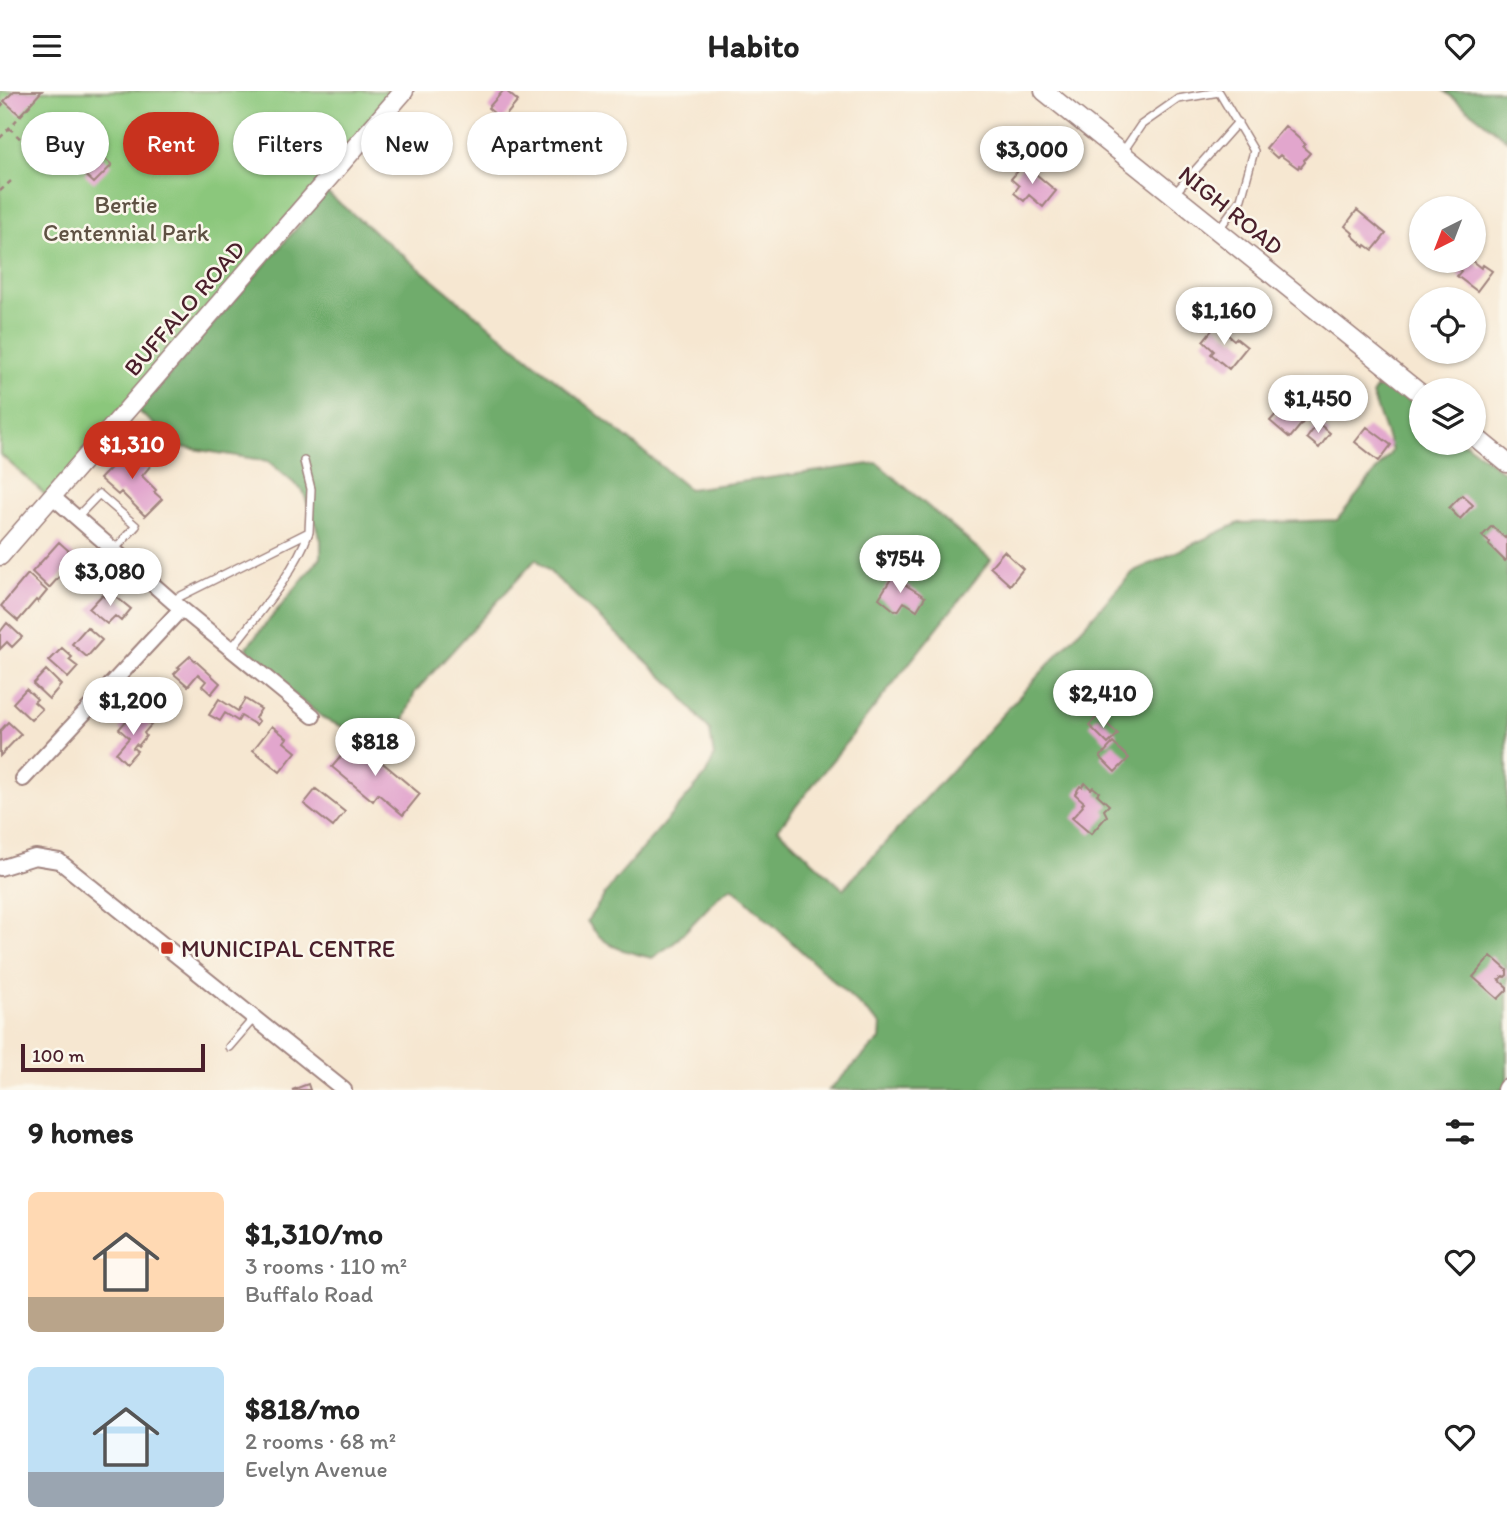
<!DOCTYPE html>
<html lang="en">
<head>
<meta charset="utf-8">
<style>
  :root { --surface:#fff; --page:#f2f2f2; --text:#222; --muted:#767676; --accent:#c8321e }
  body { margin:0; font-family:Itim,sans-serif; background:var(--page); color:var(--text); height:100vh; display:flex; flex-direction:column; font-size:26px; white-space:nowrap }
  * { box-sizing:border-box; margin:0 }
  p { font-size:23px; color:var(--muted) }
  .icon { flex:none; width:38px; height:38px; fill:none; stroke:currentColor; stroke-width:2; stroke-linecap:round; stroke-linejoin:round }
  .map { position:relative; height:999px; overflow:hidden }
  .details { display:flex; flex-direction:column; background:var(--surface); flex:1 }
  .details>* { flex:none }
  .top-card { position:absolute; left:21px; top:21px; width:700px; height:63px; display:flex; gap:14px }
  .needle { width:46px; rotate:222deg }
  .buttons { position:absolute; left:1409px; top:105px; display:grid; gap:14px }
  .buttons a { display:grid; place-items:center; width:77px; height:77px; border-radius:50%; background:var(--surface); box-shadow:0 2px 5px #0004; font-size:35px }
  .scale { position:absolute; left:21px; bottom:18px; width:184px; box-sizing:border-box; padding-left:7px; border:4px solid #4a1f2b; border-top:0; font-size:19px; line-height:24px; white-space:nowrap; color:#4a1f2b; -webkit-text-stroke:5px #fbf7ec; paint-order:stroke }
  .price { position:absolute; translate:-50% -60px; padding:0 16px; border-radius:24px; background:#fff; color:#222; font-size:23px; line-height:46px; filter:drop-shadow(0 2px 4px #0008) }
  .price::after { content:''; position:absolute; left:50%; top:42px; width:21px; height:16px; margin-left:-10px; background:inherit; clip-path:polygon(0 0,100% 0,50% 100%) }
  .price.on { background:var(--accent); color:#fff }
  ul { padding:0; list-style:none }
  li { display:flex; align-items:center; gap:21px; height:175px; padding:0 28px }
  li span { display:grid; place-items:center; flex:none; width:196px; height:140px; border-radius:10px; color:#555 }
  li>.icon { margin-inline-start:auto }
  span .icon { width:84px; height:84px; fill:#fffc; stroke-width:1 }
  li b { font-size:30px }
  h2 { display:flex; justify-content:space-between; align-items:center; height:84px; padding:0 28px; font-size:30px }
  .tag { padding:0 24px; border-radius:32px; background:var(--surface); box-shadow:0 2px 5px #0004; font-size:24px; line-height:63px }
  .tag.on { background:var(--accent); color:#fff }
  header { display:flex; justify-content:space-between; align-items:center; height:91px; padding:0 28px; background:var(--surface); font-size:32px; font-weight:700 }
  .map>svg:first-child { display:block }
  .green { fill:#8bc77c; stroke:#6a7354; stroke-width:2 }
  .forest { fill:#70ac6c; stroke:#5d664c; stroke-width:2 }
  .building { fill:#e2a6cd }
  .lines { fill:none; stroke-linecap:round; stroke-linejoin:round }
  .service-casing { stroke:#a0837e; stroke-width:10 }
  .minor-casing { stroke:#a0837e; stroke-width:18 }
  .tertiary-casing { stroke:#a0837e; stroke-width:21 }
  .path { stroke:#a0837e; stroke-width:2.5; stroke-dasharray:5 5; stroke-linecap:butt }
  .service { stroke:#fff; stroke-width:7 }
  .minor { stroke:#fff; stroke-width:14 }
  .tertiary { stroke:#fff; stroke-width:18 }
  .poi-dot { fill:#c8321e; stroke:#fbf7ec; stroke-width:2.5 }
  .labels { text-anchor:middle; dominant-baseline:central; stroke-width:5; stroke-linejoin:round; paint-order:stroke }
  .park-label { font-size:24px; fill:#5e5143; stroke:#fbf7ec }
  .street-label { font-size:24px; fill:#4a1f2b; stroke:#fbf7ec }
  .poi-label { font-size:24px; fill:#4a1f2b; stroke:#fbf7ec; text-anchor:start }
</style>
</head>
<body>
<header><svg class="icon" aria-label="menu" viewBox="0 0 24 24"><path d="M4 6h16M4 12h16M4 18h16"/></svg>Habito<svg class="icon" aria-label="heart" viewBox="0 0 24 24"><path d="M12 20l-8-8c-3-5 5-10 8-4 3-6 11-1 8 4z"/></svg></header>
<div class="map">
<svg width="1507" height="999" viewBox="0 0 1507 999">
  <rect width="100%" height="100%" fill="#fbf7ec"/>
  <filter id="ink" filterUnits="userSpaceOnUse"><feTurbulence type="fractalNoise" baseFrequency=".0143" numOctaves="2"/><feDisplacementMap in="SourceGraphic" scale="14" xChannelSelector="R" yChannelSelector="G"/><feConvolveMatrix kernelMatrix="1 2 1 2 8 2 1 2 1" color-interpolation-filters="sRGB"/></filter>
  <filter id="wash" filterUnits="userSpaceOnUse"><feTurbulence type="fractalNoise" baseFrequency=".00686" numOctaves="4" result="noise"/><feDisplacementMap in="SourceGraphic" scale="28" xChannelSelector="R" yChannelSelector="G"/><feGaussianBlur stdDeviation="1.57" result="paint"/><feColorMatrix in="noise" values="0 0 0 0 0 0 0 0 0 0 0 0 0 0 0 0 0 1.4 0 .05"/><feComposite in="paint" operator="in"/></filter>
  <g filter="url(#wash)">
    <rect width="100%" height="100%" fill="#f6e7d1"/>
    <path class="green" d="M0,0H405L49,407L0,363Z"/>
    <path class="forest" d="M1444,0H1507V49Z
      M327,102L689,398L877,372L991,469L778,738L843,798L1134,480L1239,432L1337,429L1392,360L1372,304L1382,289L1421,319V352H1465L1507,383V999H829L880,948L881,934L732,796L720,804L674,852L652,867C622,859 604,857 587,830L615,789L705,685L714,666L710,640L674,596L536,468L415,601L402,634L383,644H364L326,629L252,572L247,556L321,466V449L303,400L268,370L181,356L138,320Z"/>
    <g id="blocks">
      <path class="building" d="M14,0H42L20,24L4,10Z
        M503,0H506L518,10L502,29L488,17Z
        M1285,35L1305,53L1303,56L1310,62L1304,69L1305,71L1301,76L1299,75L1298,77L1280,64L1277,67L1266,57Z
        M102,65L112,74L94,92L84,83Z
        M1024,73L1056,100L1043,116L1029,104L1024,110L1014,102L1019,95L1011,88Z
        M1357,119L1386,143L1373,159L1366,154L1365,156L1352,144L1353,142L1345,135Z
        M1446,170H1472L1481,177L1483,174L1492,180L1477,200L1457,185L1461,180Z
        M1216,234L1234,249L1236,247L1247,256L1229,278L1211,263L1214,260L1203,250Z
        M1282,310L1305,329L1290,347L1270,330L1278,321L1274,318Z
        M1318,332L1330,342L1319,357L1307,347Z
        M1367,336L1391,354L1379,370L1355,351Z
        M131,356L151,374L142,385L156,399L154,401L162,408L145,425L121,401L118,404L100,388Z
        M1462,404L1473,414L1460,428L1449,417Z
        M1492,435L1505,447L1507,445V468L1505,470L1489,454L1490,452L1482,445Z
        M59,451L79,469L70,479L68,476L49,497L32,481Z
        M1004,460L1023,478L1010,494L990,476Z
        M28,483L47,500L38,511L36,509L18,530L1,515Z
        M894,483L903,489L901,491L925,506L917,519L904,511L898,520L896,519L895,520L879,507Z
        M109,500L131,518L121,530L115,525L107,533L89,518L102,504L104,506Z
        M7,532L22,546L12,556L7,551L0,558V541Z
        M87,536L102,549L87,566L72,553Z
        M62,557L72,566L69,569L78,576L68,587L49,570Z
        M190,565L220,592L211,603L202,595L206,590L198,583L188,595L174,583L180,577L178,576Z
        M46,579L61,594L49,608L33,593Z
        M26,598L37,608L34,611L42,618L31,629L13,612Z
        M219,608L238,620L245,608L261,618L255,627L259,630L256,634L241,625L238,630L225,622L220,630L209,624Z
        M139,623L151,634L144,642L146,645L138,655L136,653L133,657L137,660L126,672L116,662L129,647L119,638L126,630L130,633Z
        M1098,625L1118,643L1108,653L1089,634Z
        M8,631L21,643L0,665V640Z
        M272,635L287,647L284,651L296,661L280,681L253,659Z
        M355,649L420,703L403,724L378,703L373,710L332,676Z
        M1113,652L1129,667L1115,681L1100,666Z
        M1085,692L1091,698L1093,696L1099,701L1097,703L1109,714L1104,719L1107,725L1091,743L1072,727L1083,715L1082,713L1084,711L1075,703L1080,695L1082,696Z
        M316,698L345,721L333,736L304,713Z
        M1491,865L1507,879V884L1505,886L1503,885L1499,889L1507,896V899L1498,908L1473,886Z
        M308,993L310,999H292Z"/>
    </g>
  </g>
  <g filter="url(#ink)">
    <use href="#blocks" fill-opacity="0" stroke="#a0837e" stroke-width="2"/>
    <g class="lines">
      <g class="service-casing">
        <path id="service" d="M1122,62L1141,34L1178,8L1219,1L1254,60L1241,108L1218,139
          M1174,103L1238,31
          M77,426L99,403L136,435L114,459
          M173,509L309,441L311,398L304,370
          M231,558C259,521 293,485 309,441
          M229,956L254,927"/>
      </g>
      <g class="minor-casing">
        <path id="minor" d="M53,406L172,510L313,625
          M23,688L181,518
          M0,777L35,766L59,770L344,999"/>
      </g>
      <g class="tertiary-casing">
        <path id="tertiary" d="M1044,0L1421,303
          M1474,345L1507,372
          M0,465L404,0
          M1506,999L1507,997"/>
      </g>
      <path class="path" d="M0,16L4,12
        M9,37L39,65
        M0,47L32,12
        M0,100L11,90"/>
      <use href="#service" class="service"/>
      <use href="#minor" class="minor"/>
      <use href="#tertiary" class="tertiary"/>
    </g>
  </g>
  <rect class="poi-dot" x="160" y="850" width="14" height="14" rx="3.5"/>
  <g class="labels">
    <g class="park-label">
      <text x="126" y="113">Bertie<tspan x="126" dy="28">Centennial Park</tspan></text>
    </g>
    <g class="street-label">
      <text transform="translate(1231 119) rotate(39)">NIGH ROAD</text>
      <text transform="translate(184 217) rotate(-49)">BUFFALO ROAD</text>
    </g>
    <g class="poi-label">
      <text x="181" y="857">MUNICIPAL CENTRE</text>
    </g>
  </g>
</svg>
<div class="buttons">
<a><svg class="needle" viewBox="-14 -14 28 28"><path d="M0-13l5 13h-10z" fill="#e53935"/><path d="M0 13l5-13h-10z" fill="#767676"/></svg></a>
<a><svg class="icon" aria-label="locate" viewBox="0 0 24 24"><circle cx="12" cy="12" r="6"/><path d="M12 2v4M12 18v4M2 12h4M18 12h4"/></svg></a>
<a><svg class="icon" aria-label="layers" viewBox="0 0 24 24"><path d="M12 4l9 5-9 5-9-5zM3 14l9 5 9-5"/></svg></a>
</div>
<div class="scale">100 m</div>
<b class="price" style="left:1032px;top:95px">$3,000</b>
<b class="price" style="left:1224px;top:256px">$1,160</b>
<b class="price" style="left:1318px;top:344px">$1,450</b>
<b class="price on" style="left:132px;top:390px">$1,310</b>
<b class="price" style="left:900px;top:504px">$754</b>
<b class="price" style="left:110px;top:517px">$3,080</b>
<b class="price" style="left:1103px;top:639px">$2,410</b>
<b class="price" style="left:133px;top:646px">$1,200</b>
<b class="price" style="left:375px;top:687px">$818</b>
<div class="top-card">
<a class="tag">Buy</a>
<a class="tag on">Rent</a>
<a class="tag">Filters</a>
<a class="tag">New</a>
<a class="tag">Apartment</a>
</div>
</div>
<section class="details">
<h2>9 homes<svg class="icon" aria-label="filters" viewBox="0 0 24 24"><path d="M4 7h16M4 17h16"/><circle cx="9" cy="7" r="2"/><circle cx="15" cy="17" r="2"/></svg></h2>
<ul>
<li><span style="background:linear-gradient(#ffd9b3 75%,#b9a48a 0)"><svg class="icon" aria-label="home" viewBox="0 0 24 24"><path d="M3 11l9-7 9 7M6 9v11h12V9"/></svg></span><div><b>$1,310/mo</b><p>3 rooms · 110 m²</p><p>Buffalo Road</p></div><svg class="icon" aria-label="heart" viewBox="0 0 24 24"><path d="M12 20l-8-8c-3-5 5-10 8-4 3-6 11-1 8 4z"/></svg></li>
<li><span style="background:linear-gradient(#bfe0f5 75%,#9aa5b1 0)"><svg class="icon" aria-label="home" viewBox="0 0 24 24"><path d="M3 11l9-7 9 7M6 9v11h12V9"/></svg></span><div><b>$818/mo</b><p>2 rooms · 68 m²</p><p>Evelyn Avenue</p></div><svg class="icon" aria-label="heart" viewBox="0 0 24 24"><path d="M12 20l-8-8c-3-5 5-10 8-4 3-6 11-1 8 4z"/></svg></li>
</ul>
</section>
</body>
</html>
